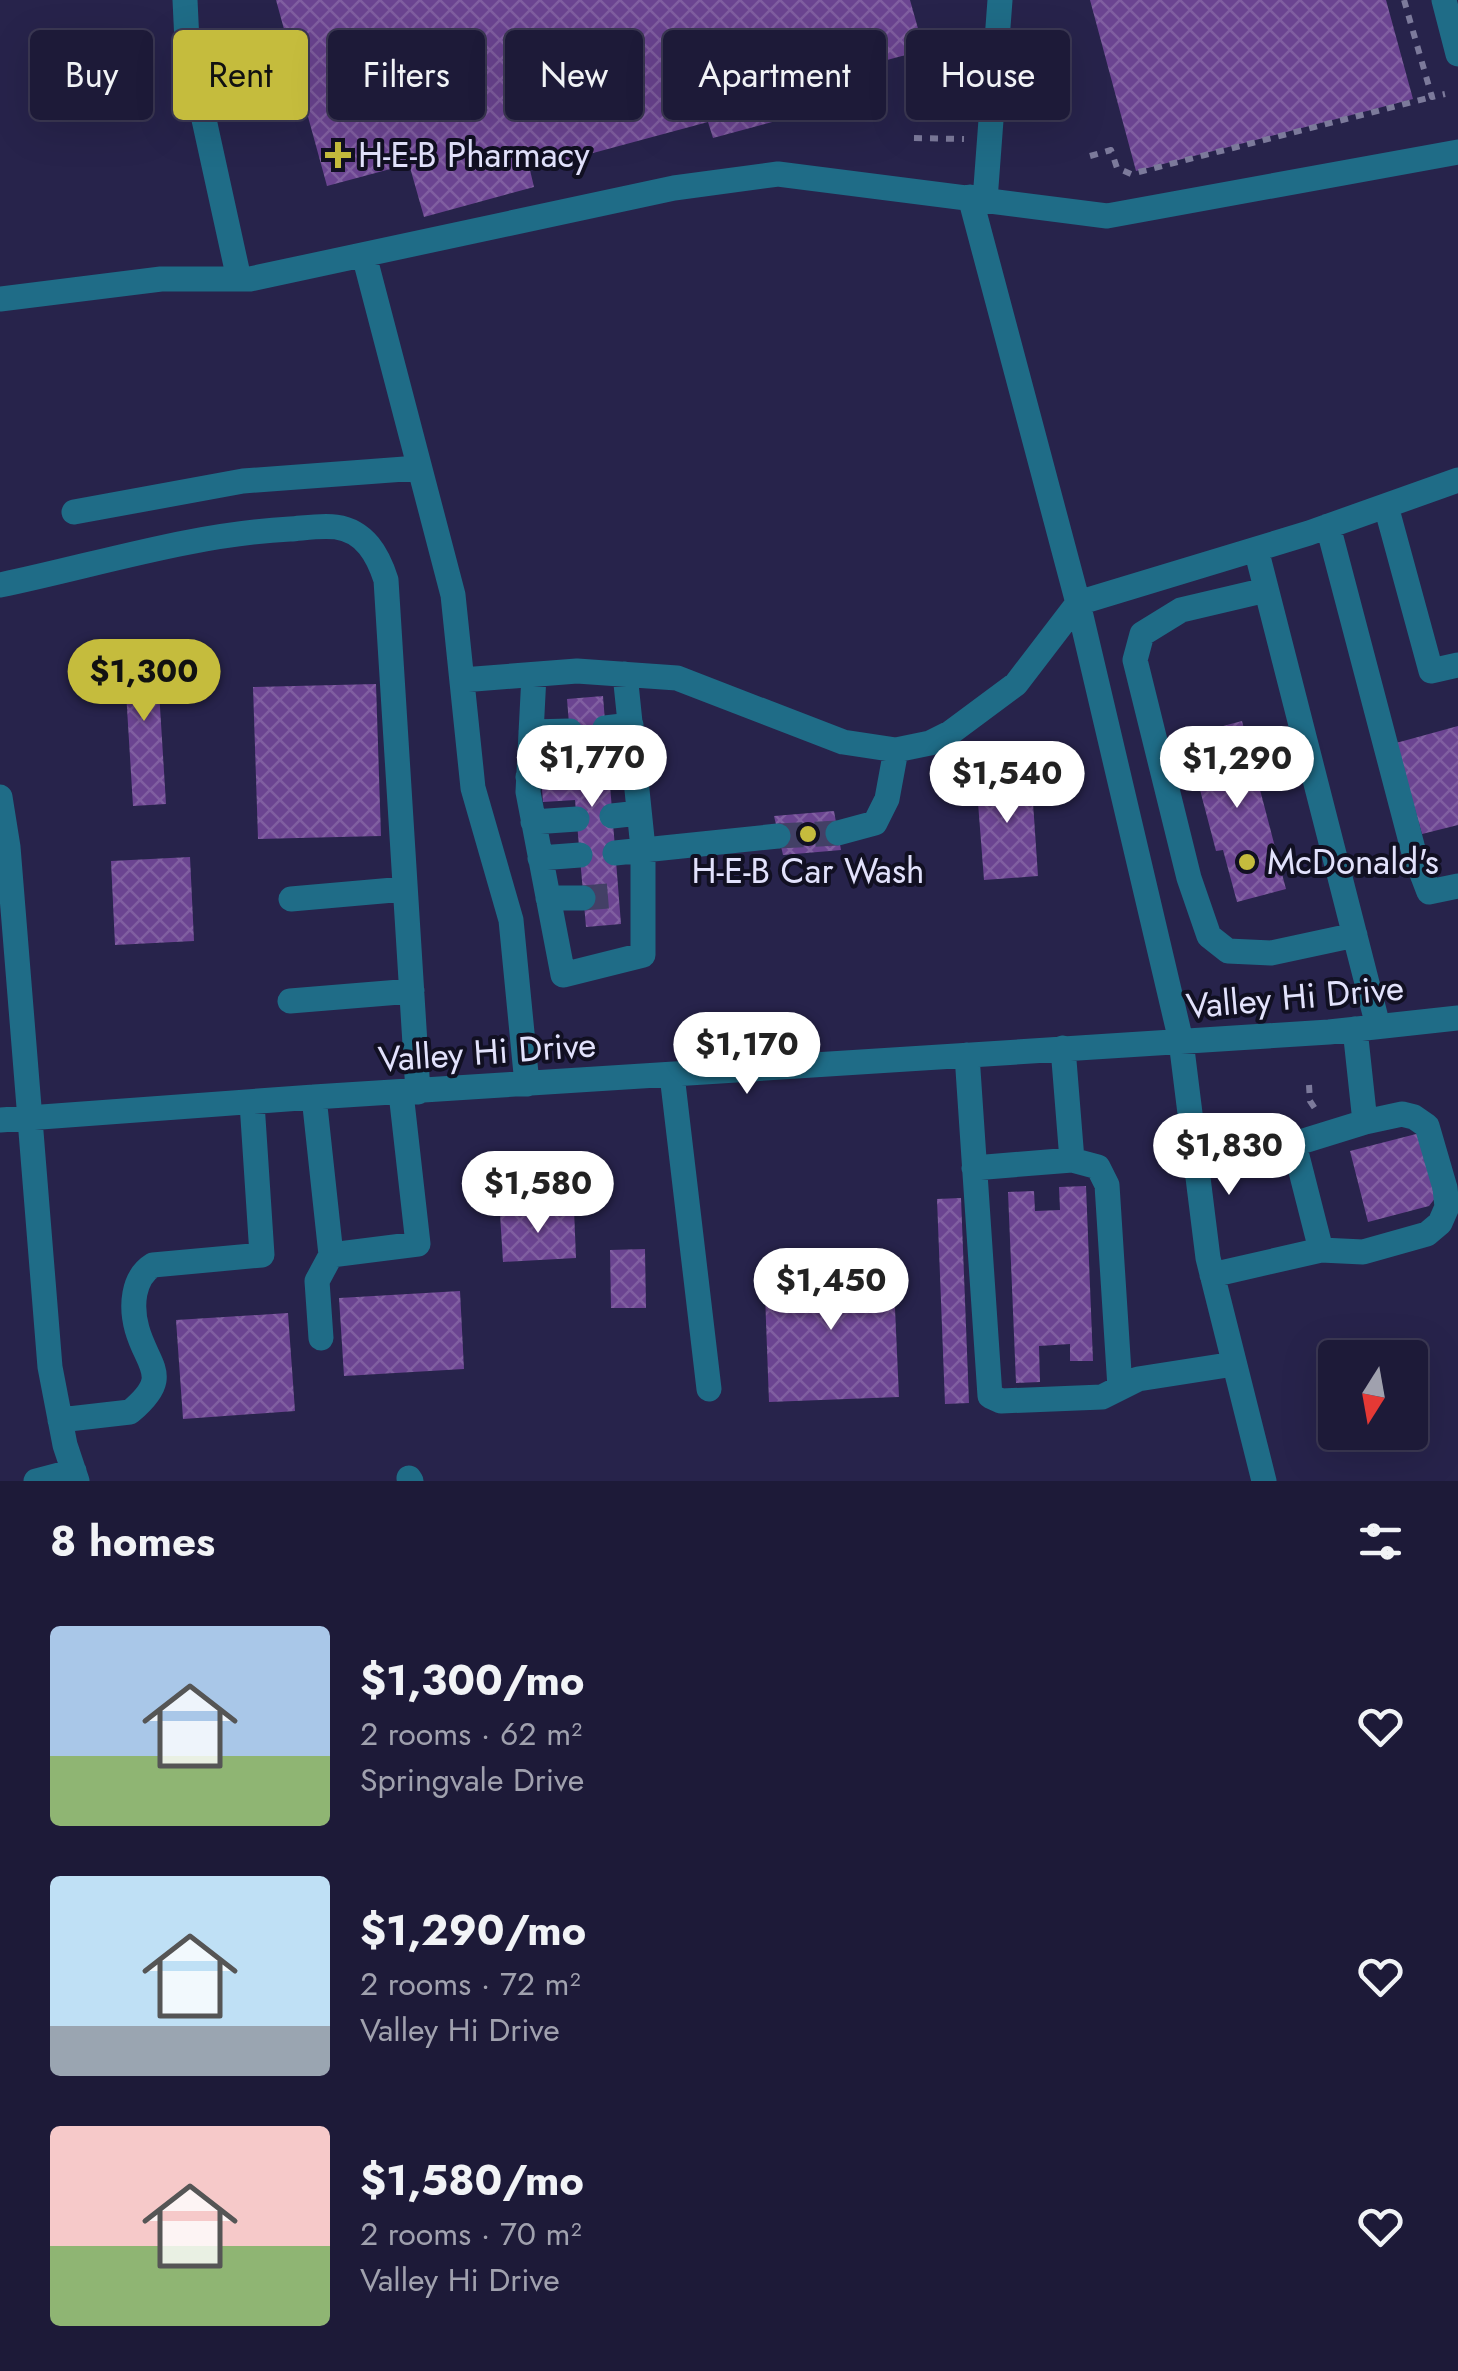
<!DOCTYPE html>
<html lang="en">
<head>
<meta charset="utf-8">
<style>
  :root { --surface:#1d1a38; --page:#252340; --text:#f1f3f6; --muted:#a0a1ae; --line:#3b3853; --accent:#c5bc3d }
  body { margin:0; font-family:Jost,sans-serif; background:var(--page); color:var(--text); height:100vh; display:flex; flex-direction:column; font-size:38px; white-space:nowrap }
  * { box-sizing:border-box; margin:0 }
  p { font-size:32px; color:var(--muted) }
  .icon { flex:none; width:55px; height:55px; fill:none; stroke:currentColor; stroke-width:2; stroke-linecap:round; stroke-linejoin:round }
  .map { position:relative; height:1481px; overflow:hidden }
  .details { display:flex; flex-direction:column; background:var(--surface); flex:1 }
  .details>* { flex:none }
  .top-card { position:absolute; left:30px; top:30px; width:1400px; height:90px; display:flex; gap:20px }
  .needle { width:65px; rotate:191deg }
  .fabs { position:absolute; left:1318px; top:1340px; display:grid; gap:20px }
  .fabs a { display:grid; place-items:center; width:110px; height:110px; border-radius:10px; background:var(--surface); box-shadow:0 10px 40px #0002,0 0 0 2px var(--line); font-size:50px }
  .price { position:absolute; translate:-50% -85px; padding:0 22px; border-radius:35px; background:#fff; color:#222; font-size:32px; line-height:65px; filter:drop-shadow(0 2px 5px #0008) }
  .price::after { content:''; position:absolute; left:50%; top:60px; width:30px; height:22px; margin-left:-15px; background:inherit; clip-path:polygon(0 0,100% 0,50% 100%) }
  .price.current { background:var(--accent); color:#111 }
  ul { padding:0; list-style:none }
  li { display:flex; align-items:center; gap:30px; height:250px; padding:0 50px }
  li span { display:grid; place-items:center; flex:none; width:280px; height:200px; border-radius:10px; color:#555 }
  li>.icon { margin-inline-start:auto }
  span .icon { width:120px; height:120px; fill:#fffc; stroke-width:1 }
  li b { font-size:42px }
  h2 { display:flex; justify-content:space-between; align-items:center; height:120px; padding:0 50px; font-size:42px }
  .pill { padding:0 35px; border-radius:10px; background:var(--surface); box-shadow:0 10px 40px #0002,0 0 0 2px var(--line); font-size:35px; line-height:90px }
  .pill.current { background:var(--accent); color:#111 }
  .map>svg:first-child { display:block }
  .building { fill:url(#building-cross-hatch) }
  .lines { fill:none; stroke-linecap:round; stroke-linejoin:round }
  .minor-tunnel { stroke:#434066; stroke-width:25; stroke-dasharray:25 12; stroke-linecap:butt }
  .path { stroke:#7c7a9b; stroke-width:6; stroke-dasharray:8 8; stroke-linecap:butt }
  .minor { stroke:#1f6c87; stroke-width:25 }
  .poi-dot { fill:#c5bc3d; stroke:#111022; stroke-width:4 }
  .labels { text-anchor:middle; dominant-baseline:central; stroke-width:8; stroke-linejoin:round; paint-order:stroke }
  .poi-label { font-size:35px; fill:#e2e2fc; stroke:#111022; text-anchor:start }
  .street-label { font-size:35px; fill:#e2e2fc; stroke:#111022 }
</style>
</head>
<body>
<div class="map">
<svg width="1458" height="1481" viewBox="0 0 1458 1481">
  <defs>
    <pattern id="building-cross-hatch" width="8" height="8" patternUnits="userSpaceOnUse" patternTransform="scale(2.5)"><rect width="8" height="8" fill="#6b4491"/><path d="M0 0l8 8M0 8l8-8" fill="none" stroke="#805fa1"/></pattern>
  </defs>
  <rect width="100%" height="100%" fill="#27234b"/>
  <path class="building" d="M276,0H910L924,50L876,63L882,83L825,99L828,107L713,138L708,122L530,170L534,187L424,217L409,164L327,186Z
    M1090,0H1386L1413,99L1136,171Z
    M156,642L166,804L133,806L123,643Z
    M376,684L381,836L258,839L253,687Z
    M603,696L621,924L586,927L575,800L543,802L542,789L574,786L567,699Z
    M1242,721L1286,889L1237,902L1223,850L1216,851L1188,744L1210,738L1208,730Z
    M1458,726V825L1422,834L1396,743Z
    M1031,773L1038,876L984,880L976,777Z
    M834,811L841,850L783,855L774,816Z
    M190,857L194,941L115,945L111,861Z
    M1420,1133L1436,1197L1429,1206L1368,1222L1350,1151Z
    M1086,1186L1093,1361H1070V1344L1039,1346L1040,1382L1016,1383L1008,1192L1034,1191L1035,1211L1060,1210L1059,1187Z
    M961,1198L969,1403L945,1404L937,1199Z
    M574,1209L576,1258L503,1262L500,1214Z
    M645,1249L646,1308H611L610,1250Z
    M893,1264L899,1397L769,1402L764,1268Z
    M460,1291L464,1369L344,1376L339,1298Z
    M288,1313L295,1411L183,1419L176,1320Z"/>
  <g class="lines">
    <path class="minor-tunnel" d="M778,836L838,833
      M583,898L619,895"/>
    <path class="path" d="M1404,0L1432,97L1445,94
      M914,138L964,139
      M1090,156L1111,150L1117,168L1131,174L1432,97
      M1309,1085L1310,1101L1316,1110"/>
    <path class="minor" d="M185,0L187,42L239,279
      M1444,0L1458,54
      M985,200L1000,0
      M364,255L453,595L473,788L511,920L527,1084
      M0,299L161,279H250L674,188L778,174L1107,216L1458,152
      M1386,506L1431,671L1458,665
      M74,512L243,481L418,468
      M1328,526L1414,853L1429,892L1458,886
      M1256,549L1378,1026
      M0,585C96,565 192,534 290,529C304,528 322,525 336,527C365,531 378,555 386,580L418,1092
      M1266,590L1181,610L1142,634L1135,660L1189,878L1209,936L1228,951L1271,953L1355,935
      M534,675L528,792L563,975L643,955V848L625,674
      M462,680L577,671L677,678L843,742L896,750L930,743L950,733L1016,684L1078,603L970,197
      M605,728L631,725
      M531,732L570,731
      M609,771L635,768
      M528,777L573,774
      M0,797L8,847L50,1367L65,1445L77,1481
      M612,816L639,813
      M533,822L577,819
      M838,833L875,823L887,799L896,750
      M615,853L778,836
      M540,858L580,855
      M548,898H583
      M291,899L405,889
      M290,1001L412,991
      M1063,1048L1072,1160L1098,1167L1107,1185L1120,1388
      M967,1055L990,1396L1001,1401L1102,1397L1138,1379L1234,1364
      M672,1075L709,1389
      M314,1097L331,1255L317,1281L321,1338
      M0,1120L314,1097L1329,1032L1458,1018
      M974,1168L1072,1160
      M1321,1250L1363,1252L1427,1234L1440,1223L1447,1207L1445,1188L1427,1126L1414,1117L1402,1114L1365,1122
      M331,1255L418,1244L401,1093
      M1212,1275L1321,1250L1294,1144L1365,1122L1355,1029
      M60,1420L130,1412C173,1376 148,1368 137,1329C131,1307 132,1278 153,1265L262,1255L252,1103
      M409,1478L411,1481
      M36,1481L74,1471
      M1264,1481L1208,1258L1181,1041L1078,603L1309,533L1458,480"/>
  </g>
  <g class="poi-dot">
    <path d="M333 140h10v10h10v10h-10v10h-10v-10h-10v-10h10z"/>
    <circle cx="808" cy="834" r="10"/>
    <circle cx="1247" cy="862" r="10"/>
  </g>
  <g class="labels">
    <g class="poi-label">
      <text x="358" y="155">H-E-B Pharmacy</text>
      <text x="1267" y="862">McDonald's</text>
      <text x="808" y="871" text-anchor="middle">H-E-B Car Wash</text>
    </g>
    <g class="street-label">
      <text transform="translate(1295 997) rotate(-5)">Valley Hi Drive</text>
      <text transform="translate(487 1052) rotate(-4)">Valley Hi Drive</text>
    </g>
  </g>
</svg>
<div class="fabs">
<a><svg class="needle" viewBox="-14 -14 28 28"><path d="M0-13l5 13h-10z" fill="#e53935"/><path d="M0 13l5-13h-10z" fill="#a0a1ae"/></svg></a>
</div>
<b class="price current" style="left:144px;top:724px">$1,300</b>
<b class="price" style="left:592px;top:810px">$1,770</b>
<b class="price" style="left:1237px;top:811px">$1,290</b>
<b class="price" style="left:1007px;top:826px">$1,540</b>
<b class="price" style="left:747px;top:1097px">$1,170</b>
<b class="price" style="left:1229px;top:1198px">$1,830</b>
<b class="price" style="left:538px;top:1236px">$1,580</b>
<b class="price" style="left:831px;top:1333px">$1,450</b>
<div class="top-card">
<a class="pill">Buy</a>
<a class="pill current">Rent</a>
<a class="pill">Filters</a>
<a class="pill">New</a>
<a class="pill">Apartment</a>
<a class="pill">House</a>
</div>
</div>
<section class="details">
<h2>8 homes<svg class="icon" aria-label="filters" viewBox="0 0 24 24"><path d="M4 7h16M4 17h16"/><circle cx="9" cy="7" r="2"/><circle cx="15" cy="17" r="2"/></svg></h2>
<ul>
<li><span style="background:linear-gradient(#a9c7e8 65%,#8fb573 0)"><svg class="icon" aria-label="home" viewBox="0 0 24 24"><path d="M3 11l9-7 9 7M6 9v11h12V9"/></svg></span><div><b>$1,300/mo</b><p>2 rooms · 62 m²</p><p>Springvale Drive</p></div><svg class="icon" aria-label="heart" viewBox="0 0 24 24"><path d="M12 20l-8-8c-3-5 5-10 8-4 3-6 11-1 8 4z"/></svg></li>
<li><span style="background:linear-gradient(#bfe0f5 75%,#9aa5b1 0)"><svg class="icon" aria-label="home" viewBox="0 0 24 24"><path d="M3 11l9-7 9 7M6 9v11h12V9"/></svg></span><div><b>$1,290/mo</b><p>2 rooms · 72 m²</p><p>Valley Hi Drive</p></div><svg class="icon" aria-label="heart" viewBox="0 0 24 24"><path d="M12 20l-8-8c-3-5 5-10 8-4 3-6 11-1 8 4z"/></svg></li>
<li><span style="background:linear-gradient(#f6c9c9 60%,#8fb573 0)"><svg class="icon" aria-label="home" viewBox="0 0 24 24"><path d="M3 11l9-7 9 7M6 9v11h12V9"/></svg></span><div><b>$1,580/mo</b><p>2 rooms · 70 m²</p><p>Valley Hi Drive</p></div><svg class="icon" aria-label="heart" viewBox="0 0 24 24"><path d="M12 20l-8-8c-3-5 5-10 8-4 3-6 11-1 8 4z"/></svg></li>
</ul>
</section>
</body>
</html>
